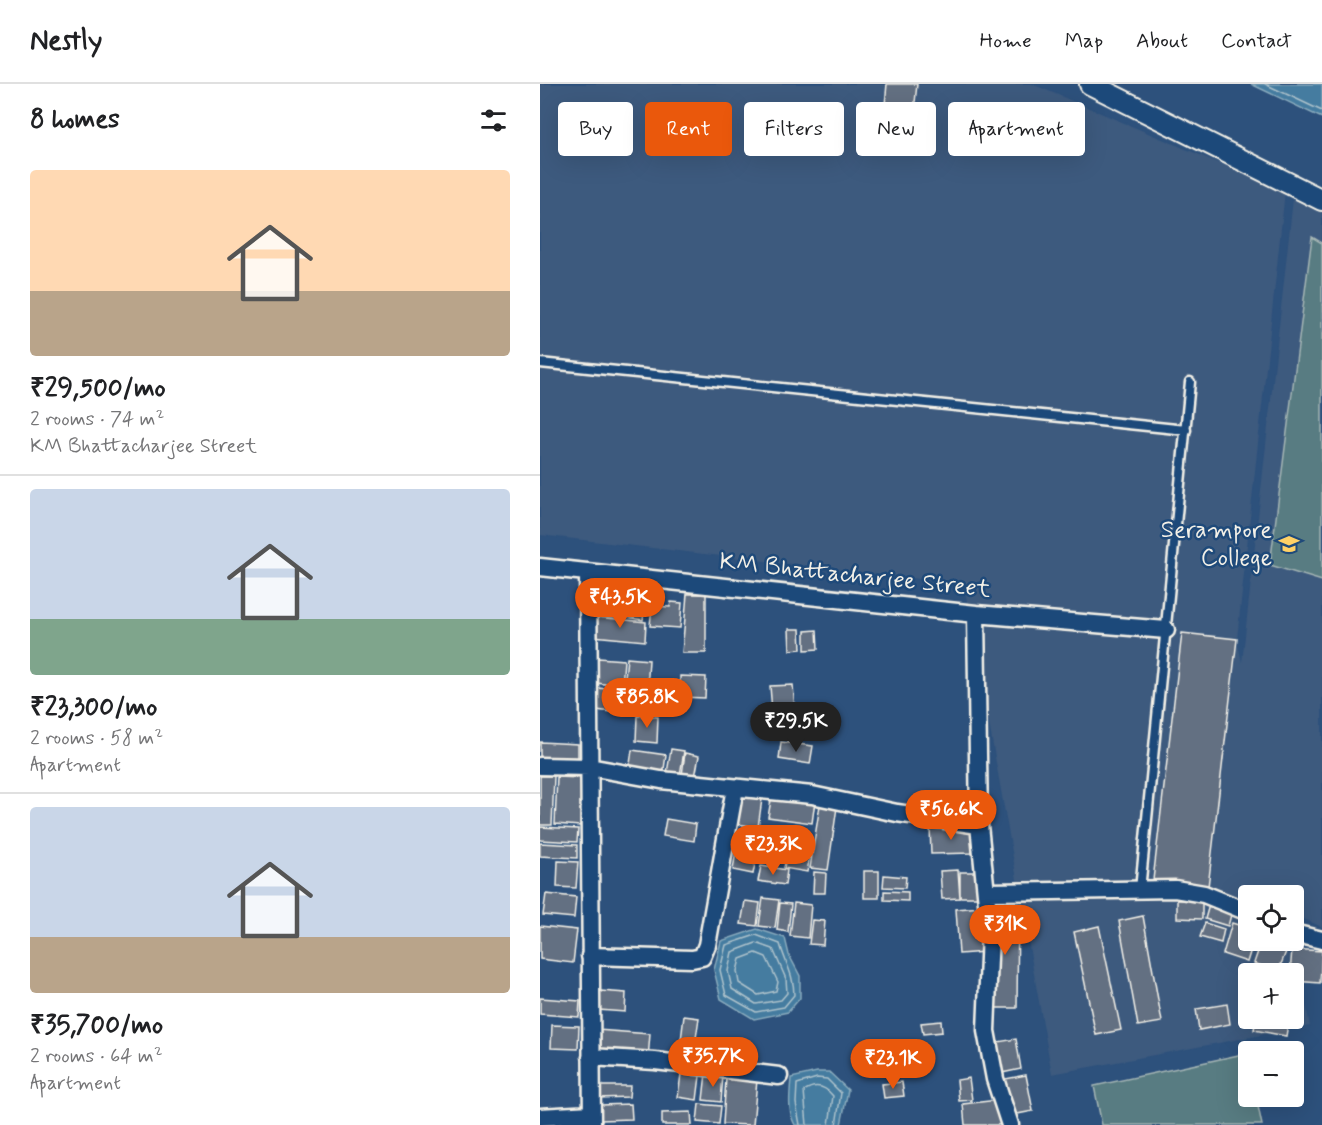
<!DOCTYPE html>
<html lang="en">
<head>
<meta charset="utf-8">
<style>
  :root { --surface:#fff; --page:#f2f2f2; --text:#202124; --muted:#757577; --line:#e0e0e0; --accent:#ea580c }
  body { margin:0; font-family:Mynerve,sans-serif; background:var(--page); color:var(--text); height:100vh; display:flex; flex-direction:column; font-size:22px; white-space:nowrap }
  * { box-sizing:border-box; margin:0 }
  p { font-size:20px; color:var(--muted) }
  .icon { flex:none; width:33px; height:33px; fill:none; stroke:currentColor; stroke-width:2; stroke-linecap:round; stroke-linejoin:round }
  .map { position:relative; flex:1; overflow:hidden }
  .sheet { display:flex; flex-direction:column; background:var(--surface); width:540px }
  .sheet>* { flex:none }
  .top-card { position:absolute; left:18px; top:18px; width:570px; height:54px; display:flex; gap:12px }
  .tools { position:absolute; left:698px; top:801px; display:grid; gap:12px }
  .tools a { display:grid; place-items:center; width:66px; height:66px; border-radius:6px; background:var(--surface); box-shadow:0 6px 24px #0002; font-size:30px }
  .price { position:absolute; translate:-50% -51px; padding:0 14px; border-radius:21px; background:var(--accent); color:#fff; font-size:20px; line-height:39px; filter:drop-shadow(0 2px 3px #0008) }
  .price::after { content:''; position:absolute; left:50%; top:36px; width:18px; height:14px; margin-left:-9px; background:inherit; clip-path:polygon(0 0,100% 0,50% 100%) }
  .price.current { background:#222; color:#fff }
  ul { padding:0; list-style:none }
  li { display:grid; align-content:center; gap:12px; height:318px; padding:0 30px }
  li+li { border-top:2px solid var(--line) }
  li span { display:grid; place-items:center; height:186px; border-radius:6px; color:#555 }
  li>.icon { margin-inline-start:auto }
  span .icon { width:108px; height:108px; fill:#fffc; stroke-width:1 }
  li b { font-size:26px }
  h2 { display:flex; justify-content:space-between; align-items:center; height:72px; padding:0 30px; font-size:26px }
  .tag { padding:0 21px; border-radius:6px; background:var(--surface); box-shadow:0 6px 24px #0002; font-size:21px; line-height:54px }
  .tag.current { background:var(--accent); color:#fff }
  header { display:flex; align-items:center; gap:36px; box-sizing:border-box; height:84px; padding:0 30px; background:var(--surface); border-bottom:2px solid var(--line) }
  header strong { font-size:28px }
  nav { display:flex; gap:33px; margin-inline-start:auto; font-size:21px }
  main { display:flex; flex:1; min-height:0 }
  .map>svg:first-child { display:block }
  .built { fill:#3d5a7e; fill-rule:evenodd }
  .green { fill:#587c82; stroke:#a6b6b5; stroke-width:1.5 }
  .water { fill:#447ca0; stroke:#8aabbd; stroke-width:1.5 }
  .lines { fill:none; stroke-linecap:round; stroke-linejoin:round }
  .shore { stroke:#aec2cb; stroke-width:1.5 }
  .building { fill:#636f82; stroke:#f4f1e8; stroke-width:1.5 }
  .service-casing { stroke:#f4f1e8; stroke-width:13 }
  .minor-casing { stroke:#f4f1e8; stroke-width:21 }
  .tertiary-casing { stroke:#f4f1e8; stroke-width:24 }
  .service { stroke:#1f4a7a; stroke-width:8 }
  .minor { stroke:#1f4a7a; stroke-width:16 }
  .tertiary { stroke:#1f4a7a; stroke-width:20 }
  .labels { text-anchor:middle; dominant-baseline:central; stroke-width:5; stroke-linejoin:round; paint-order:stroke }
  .poi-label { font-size:24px; fill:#f4f1e8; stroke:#1f4a7a; text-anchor:end }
  .street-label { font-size:24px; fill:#f4f1e8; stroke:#1f4a7a }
</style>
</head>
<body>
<header>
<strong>Nestly</strong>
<nav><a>Home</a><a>Map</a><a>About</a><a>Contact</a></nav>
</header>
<main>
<section class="sheet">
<h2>8 homes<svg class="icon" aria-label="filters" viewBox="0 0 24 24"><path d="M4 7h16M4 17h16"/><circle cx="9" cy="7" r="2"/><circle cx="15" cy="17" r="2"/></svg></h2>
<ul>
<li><span style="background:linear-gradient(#ffd9b3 65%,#b9a48a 0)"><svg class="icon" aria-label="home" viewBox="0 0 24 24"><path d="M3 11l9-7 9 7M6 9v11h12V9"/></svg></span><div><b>₹29,500/mo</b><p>2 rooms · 74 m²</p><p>KM Bhattacharjee Street</p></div></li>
<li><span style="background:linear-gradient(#c9d6e8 70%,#7fa58c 0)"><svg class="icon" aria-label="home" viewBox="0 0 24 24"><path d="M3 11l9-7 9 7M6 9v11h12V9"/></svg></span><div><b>₹23,300/mo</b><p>2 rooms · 58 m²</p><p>Apartment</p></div></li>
<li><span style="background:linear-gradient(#c9d6e8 70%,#b9a48a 0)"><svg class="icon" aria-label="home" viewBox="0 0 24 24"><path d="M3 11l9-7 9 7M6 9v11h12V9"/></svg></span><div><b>₹35,700/mo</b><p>2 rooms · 64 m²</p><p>Apartment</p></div></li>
</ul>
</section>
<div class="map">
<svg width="782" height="1041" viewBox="0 0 782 1041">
  <rect width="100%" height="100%" fill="#2d517c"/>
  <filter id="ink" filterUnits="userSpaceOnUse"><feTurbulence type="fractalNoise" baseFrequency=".0167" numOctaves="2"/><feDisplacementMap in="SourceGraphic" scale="12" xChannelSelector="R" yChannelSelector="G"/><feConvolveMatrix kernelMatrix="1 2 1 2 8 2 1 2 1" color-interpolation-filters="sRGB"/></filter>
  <g filter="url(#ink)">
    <path class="built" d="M0,0H492L745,107L697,555L702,579L754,106L782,123V843L753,830V812H708V856H753V853L770,942L512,990L424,500L0,451ZM708,890H753V934H708Z"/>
    <path class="green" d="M772,153L782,159V497L730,481Z
      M708,969V1012L716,1013L722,1041H562L554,1002Z"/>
    <path class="water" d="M711,0H782V34Z
      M217,845L245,854L249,871L260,892V914L248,928L214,935L181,915L174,886L181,857Z
      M277,988H289L308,1006L301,1041H255C247,1027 250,1009 251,994Z"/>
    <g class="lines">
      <path class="shore" d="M725,0L782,27
        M216,851L240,860C245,878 254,891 254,911L244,923L216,928L186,911L180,886L186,861Z
        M216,859L233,865L246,895L247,909L241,916L216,920L192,905L188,887L192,868Z
        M216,869L226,873L238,898L236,907L218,911L199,899L197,887L200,875Z
        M260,1041L256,1019L257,1000L277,994L287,995L301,1009L296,1041
        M267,1041L264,1007C276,999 285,1002 293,1012L289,1041"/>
    </g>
    <path class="building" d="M347,0H377L371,55L342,52Z
      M439,40L475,45L472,70L435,66Z
      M147,510H166V569H142Z
      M63,515L105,521L103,536L61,529Z
      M131,518L142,519L140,544L110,542L112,522L130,523Z
      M55,533L106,538L105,557L53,552Z
      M249,545H260L261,565L250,566Z
      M277,546L278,565L265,566V547Z
      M642,549L697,555L668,803L613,796Z
      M58,574L84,576L82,602L56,599Z
      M87,574L109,576L107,606L84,603Z
      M140,592L166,593L165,614L140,613Z
      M253,601L255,625L232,627L230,602Z
      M58,604L92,608L90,630L56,626Z
      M246,628L248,648L231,649L230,629Z
      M97,632L118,633L117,659L96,657Z
      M0,658L38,660V682L0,680Z
      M241,658L273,662L270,680L239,675Z
      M131,665L144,667L140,691L127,689Z
      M92,666L126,671L123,692L89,687Z
      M145,669L159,672L155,693L142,691Z
      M0,692H14L12,741H0Z
      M17,693L42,694L40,742L15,740Z
      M232,710L275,717L272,739L228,733Z
      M201,712L222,715L218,743L197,740Z
      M280,721L297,723L288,786L270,784Z
      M126,735L156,740L154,757L123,752Z
      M390,742L433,748L432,769L391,770Z
      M0,743L38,745L37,758L0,756Z
      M0,759L37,761V774L0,772Z
      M197,761L218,764L213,790L193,786Z
      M247,767L270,770L267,788L244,784Z
      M18,777L38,778L36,804L17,803Z
      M221,782L247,786L245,801L218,797Z
      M418,786L420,814L402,815L400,787Z
      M324,787H339V814H324Z
      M274,788L286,789L285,809H273Z
      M420,788H438V813H420Z
      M344,791L366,793L365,804L343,803Z
      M344,807L368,808V817L344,816Z
      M6,810L36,813L34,834L3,831Z
      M223,814L239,816L235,844L219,842Z
      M637,816H662V835L637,834Z
      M205,817L220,819L217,842L201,840Z
      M240,819L251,820L248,848L237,846Z
      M254,819L271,821L268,854L250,852Z
      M453,819L478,820L477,924H452Z
      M669,821L692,827L688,842L665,835Z
      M442,823L445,868L419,870L416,825Z
      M603,832L622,938L598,942L579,837Z
      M272,836L285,837L283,861L269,860Z
      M665,839L684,845L681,859L660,853Z
      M692,839L708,844V856H714L707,878L683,870Z
      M0,842L37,846L33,879L0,875Z
      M559,842L581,946L556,951L534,848Z
      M722,856L747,865L738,888L714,879Z
      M752,865L782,867L780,899L753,897V890H750Z
      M60,907L86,909L85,928L59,926Z
      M0,914L40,917L39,933L0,930Z
      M687,920L690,940L659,946L656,925Z
      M144,932L159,934L153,974L139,972Z
      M716,934H749L746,952L714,946Z
      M401,937L402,948L383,950L381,939Z
      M12,941L39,942L38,965L11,964Z
      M57,946L110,950L108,975L55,970Z
      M476,955L481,985L457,990L451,959Z
      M142,982L161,984L157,1016L138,1013Z
      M166,989L183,991L181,1018L163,1016Z
      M486,991L493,1027L467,1032L460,996Z
      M186,994L217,996L213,1041L183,1040Z
      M429,994L432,1016L419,1017L417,996Z
      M362,998L364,1012L344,1014L342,1000Z
      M58,1002H90L89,1013L59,1014Z
      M458,1016L461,1041H425L423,1020Z
      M91,1020L92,1035L60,1036V1021Z
      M159,1020L181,1022L179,1040L157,1038Z
      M151,1028L152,1041H122V1029Z"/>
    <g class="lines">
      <g class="service-casing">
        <path id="service" d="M0,279L646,346
          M600,806L650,298"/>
      </g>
      <g class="minor-casing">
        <path id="minor" d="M0,483L436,530L626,546
          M48,488L52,1041
          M436,530L439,741L450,849L446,947L455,995L470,1041
          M0,682L49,683L121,696L272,711L357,729L439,741
          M447,808L635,805L664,810L708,828
          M753,849L782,856
          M50,872L152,875L162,873L167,861L195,704
          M51,973L115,977L239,992
          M0,1033L51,1030"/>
      </g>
      <g class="tertiary-casing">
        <path id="tertiary" d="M550,0L782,116"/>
      </g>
      <use href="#service" class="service"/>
      <use href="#minor" class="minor"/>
      <use href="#tertiary" class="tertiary"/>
    </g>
  </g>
  <defs>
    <g id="university-bare" transform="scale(1.62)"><path d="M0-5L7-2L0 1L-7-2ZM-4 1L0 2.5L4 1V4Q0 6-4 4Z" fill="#ffd166" stroke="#1f4a7a" stroke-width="2.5" paint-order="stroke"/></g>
  </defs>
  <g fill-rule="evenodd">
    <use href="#university-bare" x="749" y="460"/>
  </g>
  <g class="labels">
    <g class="poi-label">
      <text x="732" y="446">Serampore<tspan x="732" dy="28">College</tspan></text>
    </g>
    <g class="street-label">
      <text transform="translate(315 492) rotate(6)">KM Bhattacharjee Street</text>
    </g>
  </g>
</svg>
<div class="tools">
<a><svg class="icon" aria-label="locate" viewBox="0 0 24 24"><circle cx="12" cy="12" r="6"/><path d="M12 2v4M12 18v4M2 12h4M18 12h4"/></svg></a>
<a>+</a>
<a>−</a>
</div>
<b class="price" style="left:80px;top:545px">₹43.5K</b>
<b class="price" style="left:107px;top:645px">₹85.8K</b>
<b class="price current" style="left:256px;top:669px">₹29.5K</b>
<b class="price" style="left:411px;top:757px">₹56.6K</b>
<b class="price" style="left:233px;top:792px">₹23.3K</b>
<b class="price" style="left:465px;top:872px">₹31K</b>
<b class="price" style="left:173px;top:1004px">₹35.7K</b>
<b class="price" style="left:353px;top:1006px">₹23.1K</b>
<div class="top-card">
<a class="tag">Buy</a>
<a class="tag current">Rent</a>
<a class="tag">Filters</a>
<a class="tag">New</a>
<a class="tag">Apartment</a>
</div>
</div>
</main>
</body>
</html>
